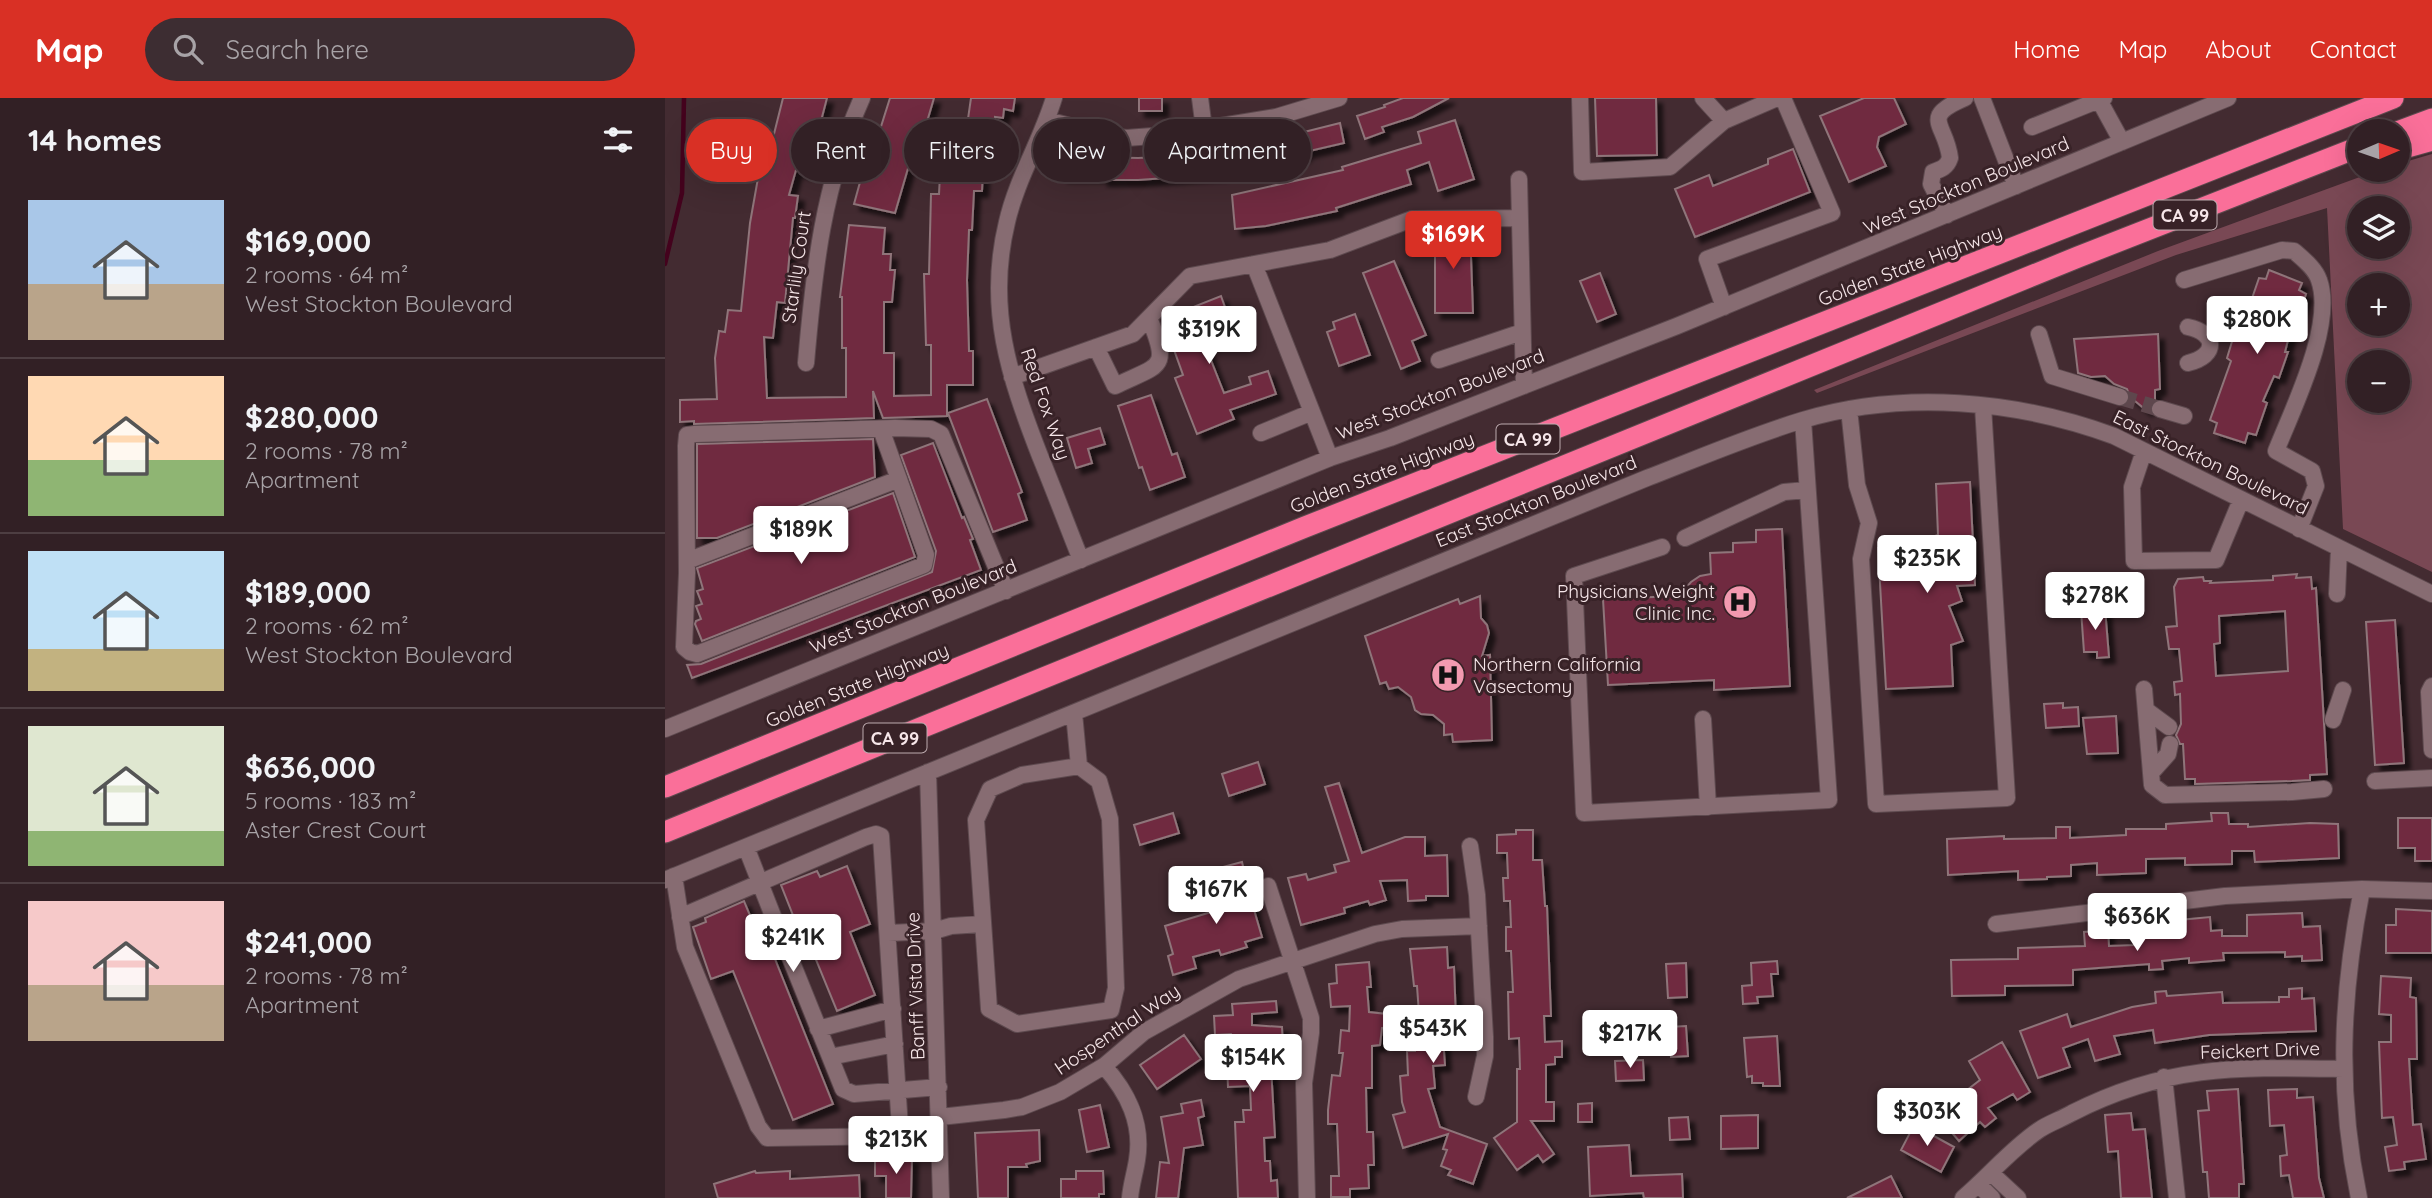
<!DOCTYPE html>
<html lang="en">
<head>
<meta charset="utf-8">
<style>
  :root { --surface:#322025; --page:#3d2d32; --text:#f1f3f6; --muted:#a8a3a7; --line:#4d3e42; --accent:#d93025 }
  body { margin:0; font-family:Quicksand,sans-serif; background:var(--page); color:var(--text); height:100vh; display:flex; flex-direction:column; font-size:26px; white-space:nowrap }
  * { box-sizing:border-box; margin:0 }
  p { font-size:23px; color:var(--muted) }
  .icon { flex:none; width:38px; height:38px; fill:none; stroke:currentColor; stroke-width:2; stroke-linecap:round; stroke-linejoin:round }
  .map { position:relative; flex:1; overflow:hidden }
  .side { display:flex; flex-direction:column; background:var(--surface); width:665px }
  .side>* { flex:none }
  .top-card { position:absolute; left:21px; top:21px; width:665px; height:63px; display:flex; gap:14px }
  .needle { width:46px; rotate:88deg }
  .controls { position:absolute; left:1682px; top:21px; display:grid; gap:14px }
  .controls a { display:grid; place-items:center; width:63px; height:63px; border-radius:50%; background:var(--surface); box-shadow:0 7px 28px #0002,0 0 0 2px var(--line); font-size:35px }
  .price { position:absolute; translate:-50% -60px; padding:0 16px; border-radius:7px; background:#fff; color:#222; font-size:23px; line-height:46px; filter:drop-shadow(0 2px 4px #0008) }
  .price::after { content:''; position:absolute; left:50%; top:42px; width:21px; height:16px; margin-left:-10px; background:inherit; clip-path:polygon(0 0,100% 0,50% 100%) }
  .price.selected { background:var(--accent); color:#fff }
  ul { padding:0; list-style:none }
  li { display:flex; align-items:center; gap:21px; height:175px; padding:0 28px }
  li+li { border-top:2px solid var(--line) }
  li span { display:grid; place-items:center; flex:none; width:196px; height:140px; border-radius:0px; color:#555 }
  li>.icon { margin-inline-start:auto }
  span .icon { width:84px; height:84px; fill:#fffc; stroke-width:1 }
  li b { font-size:30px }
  h2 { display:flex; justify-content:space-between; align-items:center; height:84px; padding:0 28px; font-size:30px }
  .chip { padding:0 24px; border-radius:32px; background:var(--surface); box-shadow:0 7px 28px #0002,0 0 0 2px var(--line); font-size:24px; line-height:63px }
  .chip.selected { background:var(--accent); color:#fff }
  header { display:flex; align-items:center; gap:42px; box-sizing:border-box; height:98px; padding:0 35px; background:var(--accent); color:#fff }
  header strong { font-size:33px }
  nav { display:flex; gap:38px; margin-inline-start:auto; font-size:24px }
  .search { width:490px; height:63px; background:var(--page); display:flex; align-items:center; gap:18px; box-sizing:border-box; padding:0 24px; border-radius:38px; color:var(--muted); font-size:26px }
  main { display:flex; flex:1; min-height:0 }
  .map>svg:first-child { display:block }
  .green { fill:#794854; fill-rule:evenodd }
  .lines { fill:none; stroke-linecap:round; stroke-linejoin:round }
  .stream { stroke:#44021d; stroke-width:4.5 }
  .building { fill:#6f2c41; stroke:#8f747a; stroke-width:2; fill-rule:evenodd; filter:url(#shadow) }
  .minor-tunnel { stroke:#5e474d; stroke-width:16; stroke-dasharray:16 8; stroke-linecap:butt }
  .minor-casing { stroke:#5e4a4f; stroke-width:18 }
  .highway-casing { stroke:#5e4a4f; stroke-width:23 }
  .minor { stroke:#876c72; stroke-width:16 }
  .highway { stroke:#fa6f99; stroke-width:21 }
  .labels { text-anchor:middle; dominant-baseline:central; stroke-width:6; stroke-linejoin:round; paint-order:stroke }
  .shield { fill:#382227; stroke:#bdabaf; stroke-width:2 }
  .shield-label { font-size:18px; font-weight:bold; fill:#f6e6e9 }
  .street-label { font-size:19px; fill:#f6e6e9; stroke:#382227 }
  .poi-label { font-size:19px; fill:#f6e6e9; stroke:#382227; text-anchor:end }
</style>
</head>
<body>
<header>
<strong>Map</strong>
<div class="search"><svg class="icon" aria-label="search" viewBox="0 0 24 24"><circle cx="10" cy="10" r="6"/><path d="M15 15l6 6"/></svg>Search here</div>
<nav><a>Home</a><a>Map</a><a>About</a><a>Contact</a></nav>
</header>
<main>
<section class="side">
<h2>14 homes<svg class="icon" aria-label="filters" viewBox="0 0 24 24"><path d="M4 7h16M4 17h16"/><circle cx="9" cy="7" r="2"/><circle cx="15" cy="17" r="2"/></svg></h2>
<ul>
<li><span style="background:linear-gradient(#a9c7e8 60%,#b9a48a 0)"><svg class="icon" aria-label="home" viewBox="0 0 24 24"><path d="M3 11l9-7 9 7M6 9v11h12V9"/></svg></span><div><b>$169,000</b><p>2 rooms · 64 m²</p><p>West Stockton Boulevard</p></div></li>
<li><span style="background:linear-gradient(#ffd9b3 60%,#8fb573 0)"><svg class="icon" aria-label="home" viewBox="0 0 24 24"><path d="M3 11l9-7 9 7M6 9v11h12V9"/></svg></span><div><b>$280,000</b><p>2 rooms · 78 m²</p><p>Apartment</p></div></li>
<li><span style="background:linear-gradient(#bfe0f5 70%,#c2b280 0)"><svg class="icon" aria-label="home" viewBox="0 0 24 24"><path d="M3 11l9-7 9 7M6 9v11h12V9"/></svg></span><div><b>$189,000</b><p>2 rooms · 62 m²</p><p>West Stockton Boulevard</p></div></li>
<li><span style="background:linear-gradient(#dfe7d0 75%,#8fb573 0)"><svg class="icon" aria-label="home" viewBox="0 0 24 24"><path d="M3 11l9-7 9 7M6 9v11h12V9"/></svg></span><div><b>$636,000</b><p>5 rooms · 183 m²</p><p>Aster Crest Court</p></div></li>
<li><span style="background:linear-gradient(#f6c9c9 60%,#b9a48a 0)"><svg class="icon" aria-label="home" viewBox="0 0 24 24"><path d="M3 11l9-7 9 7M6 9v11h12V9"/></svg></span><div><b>$241,000</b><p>2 rooms · 78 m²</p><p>Apartment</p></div></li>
</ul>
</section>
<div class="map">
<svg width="1767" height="1100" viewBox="0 0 1767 1100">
  <defs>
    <filter id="shadow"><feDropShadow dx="6" dy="6" stdDeviation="2" flood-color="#0009"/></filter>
  </defs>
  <rect width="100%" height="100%" fill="#432b31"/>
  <path class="green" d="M1767,56V474L1678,431L1662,110L1511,157L1152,295L1149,292L1493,153L1714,72H1732L1733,66ZM1694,110H1732V149H1694ZM1694,187H1732V226H1694ZM1694,264H1732V303H1694Z"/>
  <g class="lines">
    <path class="stream" d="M0,166L17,95L19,0"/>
  </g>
  <path class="building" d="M118,0H162L151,42H149L140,75L131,72L124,97L133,98L130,120H128L120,205L112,204L108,240L99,239L102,300L181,299V250H177V199H175L184,127L220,130L218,156H226L225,172H230L227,204H219V255H229V298L266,297V247H261L259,176H264L266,96H274L276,57L285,58L287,20L303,21L306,0H350L348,13L339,11L338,20L330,19L328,55H319L317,93H309L307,132H304L302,182L304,253H308V287H282V318L218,320L208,293L209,320L29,326V323L15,324V302L52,301L50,260L54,233L60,234L63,212L76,213L85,125L93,80L105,39L108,40Z
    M225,0H269L256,44L251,43L230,115L189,106L208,37L213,38Z
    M474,0H497V13H474Z
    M738,0H784L748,19L717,29L719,34L700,41L692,18L720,9L719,7Z
    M930,0H991L992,57L932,58Z
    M1199,0H1229L1241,26L1214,39L1212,49L1221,68L1184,84L1155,18Z
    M790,22L809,81L773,93L764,64L742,72L746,86L671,110L672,113L601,128L570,131L567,97L678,72L677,69L756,45L753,34Z
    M675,25L679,45L640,54V57L606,66L556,72L557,76L473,82H437V78H397L396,58L473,60L530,57V54L559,52L611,43V41Z
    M1128,51L1145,94L1030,139L1010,91L1044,77L1048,88L1103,66V61Z
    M768,131H805L808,215H770V152H768Z
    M729,163L761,237L747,243L755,263L736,271L698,175Z
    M1604,172L1637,185L1634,192L1641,196L1633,220L1629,218L1620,254H1623L1614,280L1609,278L1598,303L1602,305L1591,337L1583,335L1580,345L1549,335L1552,325L1545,322L1566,263L1562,260L1569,237L1574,238L1594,180L1601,181Z
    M935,175L951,216L932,224L915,183Z
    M556,198L569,235L540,247L559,295L586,286L584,279L603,273L611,296L565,312L569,321L532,336L510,280L518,277L498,221Z
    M690,216L705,257L674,268L662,234L670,231L668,224Z
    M1493,236L1495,291L1490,292V302L1481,312L1465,299L1462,291L1449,286L1440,278L1426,279L1413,275L1409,241Z
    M486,297L507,357L512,355L520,379L485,392L477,369L474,370L453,308Z
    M322,301L357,394L353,396L362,422L328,434L283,315Z
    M435,330L440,346L423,351L427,365L411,370L402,340Z
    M208,341L210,379L52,440H32V346Z
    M268,345L297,420L299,419L308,441L305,442L316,472L27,580L22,567L36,566L267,474L271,453L236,357Z
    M1305,384L1310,487L1292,488L1297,503L1284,508L1298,543L1286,547L1288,588L1221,591L1213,450L1258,447V442L1273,437L1271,386Z
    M228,395L250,459L37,543L30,526L31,523L36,521L31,508L37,506L32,493L38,491L32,470Z
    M1117,431L1125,588L1049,592V582L943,587L938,501L1014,498L1026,484L1035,478L1046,476L1045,455L1068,454V445L1091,444V432Z
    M1632,476L1631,480L1646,479L1647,491L1651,490L1662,676L1645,677V682L1627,683L1530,686V681H1520L1518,646H1515L1511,637L1516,626L1515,596L1510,597L1509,584L1517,583L1514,551H1504L1501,529L1512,528L1509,489L1513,481L1538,479L1539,483H1546L1545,485L1608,482V478ZM1620,513L1623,573L1551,578L1549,546L1555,545L1554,518Z
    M815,498L816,520L822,527L824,535L817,558L825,557L827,642L788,644L787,636L779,637V626L768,617L756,616L750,612L746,599L733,589L724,591L721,584L715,586L700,538L793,501L795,506Z
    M1440,510L1444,559L1432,560V554H1419L1416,512Z
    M1730,522L1739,665L1710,667L1701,524Z
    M1398,605V610L1413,609L1414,628L1381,630L1379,606Z
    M1451,618L1453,655L1422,656L1418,620Z
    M593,664L600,686L564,698L557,676Z
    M674,685L697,755L740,739H760V758L782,757L783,798H761V802L743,803L742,782L715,783L721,802L705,807L703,803L679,810L680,815L636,827L623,780L641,776L643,782L671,774L669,767L684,763L660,689Z
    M508,715L514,735L475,747L469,727Z
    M1546,715H1563L1564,726H1583V729L1645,725L1673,726L1674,760L1590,764L1589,753H1567V766L1520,767V760L1481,761V775L1432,777V765L1406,767V778L1382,779V781L1353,782V773L1283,777L1282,741L1339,738V741L1391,740V729H1405V740L1461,737V731H1501V726L1547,723Z
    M1733,720H1767V763H1750V750H1733Z
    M851,732H868V762H877L880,808H882L886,918H879L880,944L897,943V959H890V966L881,967V1004H889V1023H866L889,1056L878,1064L873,1057L852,1072L829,1040L852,1024V971H855L854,940L844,941L843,894H848L846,853H841V829H846L845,803H839L838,780H843L842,755H832V737L851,736Z
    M577,764L581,781H580L597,839L580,844L582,849L556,857L554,852L528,859L531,870L508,877L503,858L508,856L500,828L566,808L558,769Z
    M182,768L205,826L185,834L210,897L172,913L145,847L133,852L126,847H121L115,851L114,860L110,861L168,1006L128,1022L68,873L46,881L28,829L41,824L40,820L79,803L96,844L106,841L113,846H118L124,842L125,833L133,830L116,787L152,773L155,779Z
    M1731,811L1767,813V855H1721V827H1731Z
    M1637,815L1638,829L1655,828L1657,862L1637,863V858L1620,859V854L1558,855L1559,862L1524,865V860L1497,863L1498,871L1484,872V866L1408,872V887L1340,888V897L1287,898L1286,862L1353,861V850L1420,848L1419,834L1443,832L1444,848L1469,847L1467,829L1514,825V822L1545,819L1546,833L1557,832V838H1582V817Z
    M782,849L783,870L789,869L791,922L782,923L783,940H778L780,967L768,968L770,990L763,991L775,1029L822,1046L808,1086L783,1077L786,1072L776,1068L782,1052L778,1051L783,1036L738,1050L728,1017L740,1014L737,1004L735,978L743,977L742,953H750L748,916H754L752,888H749L745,851Z
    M1112,863L1113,876H1106L1108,898L1092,899L1093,905L1078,906L1077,888L1087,887L1086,865Z
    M704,864L706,889H702L704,914L722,916L721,930H717L715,947L707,948V990H701L702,1034H708L709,1067H703L704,1090L685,1091V1099H666V1078H674L672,1026H663V1012L667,977L675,978L678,955H674L676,932L684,933L685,908L666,909L664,886L672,885L671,867Z
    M1021,865L1022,899L1003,900L1001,866Z
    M1716,878L1746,880L1745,899L1751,900L1752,961H1744L1748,1027L1756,1026L1761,1061L1739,1064L1740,1071L1724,1073L1720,1049L1732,1047L1728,1019L1717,1020L1714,944H1726V917L1714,916Z
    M1637,890V901L1649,900L1651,933L1544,937L1490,945L1488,932L1449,938L1455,956L1430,963L1423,941L1398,950L1405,969L1373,980L1355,933L1402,916L1406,929L1467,909L1491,905L1490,894L1501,893L1502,898L1557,894L1558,905L1614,904V899H1624V891Z
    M611,903L612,914L587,916V927L617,929L618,951H605L610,1039L599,1040L600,1063H605L606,1083L612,1082L613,1100H573L570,1024H579L578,1012H586L585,988L563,989L562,967H569L568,943L566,936L550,937L549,918L568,917L567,906Z
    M1021,928L1023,958L1006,959L1004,929Z
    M519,937L536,961L492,991L475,967Z
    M1112,938L1115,988H1098V985H1087V978L1082,979L1079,940Z
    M1337,944L1365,994L1352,1002L1348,996L1323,1010L1331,1020L1320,1029L1315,1024L1294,1043L1271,1016L1315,982L1304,963Z
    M978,962L979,982L951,983L950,963Z
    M1573,991L1579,1086H1574V1100H1544L1542,1074H1538L1533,1013L1544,1012L1542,993Z
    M1632,991V1000L1648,999L1654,1080L1659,1100H1628L1624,1077L1616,1078L1615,1058L1622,1057L1619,1027L1605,1028L1603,992Z
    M536,1002L539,1018L533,1020L538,1047L519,1050L513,1100H491L495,1064L504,1065L496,1019L518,1015L516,1006Z
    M927,1005V1024H913V1006Z
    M435,1007L444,1049L422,1054L414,1012Z
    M1466,1015L1468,1032L1480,1031L1487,1100H1456L1453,1053L1443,1054L1440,1017Z
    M1093,1017V1050L1056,1051V1018Z
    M1023,1019L1025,1041L1005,1042L1004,1020Z
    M1249,1027L1289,1049L1276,1074L1236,1052Z
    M374,1032L375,1063L361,1066L362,1069H343V1100H313L310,1035Z
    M964,1047L966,1078L1017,1076L1018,1100H979L978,1095L925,1098L923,1049Z
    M210,1059H247L246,1100H221V1078H210Z
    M90,1073L91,1075L125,1073V1081L194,1077L195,1100H53L49,1086Z
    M411,1073H438L439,1096H434V1100H396V1081H411Z
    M1226,1078L1237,1100H1182Z"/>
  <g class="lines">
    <path class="minor-tunnel" d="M1455,299L1495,311"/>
    <g class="minor-casing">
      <path id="minor" d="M389,0C376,43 352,80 342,124C321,210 344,278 375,358C389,392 402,427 416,462
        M535,0L539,31
        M915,0L917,74L1005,69L1059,23L1112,0
        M1038,0L1059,23
        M1317,0L1351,88
        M1434,2L1457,44
        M382,22L439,37L461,40L501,37L611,19L674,0
        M1367,29L1439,0
        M854,81L859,288
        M1282,117L1266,86L1268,74C1277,71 1282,69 1285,60C1281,25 1254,20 1300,0
        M589,166L665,360
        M1519,182L1617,152L1629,153C1638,161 1650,170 1654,182C1670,226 1628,310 1611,353L1647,373L1651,388L1634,431
        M1059,209L1042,161L1167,115L1118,0
        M1523,229C1552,235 1553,258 1523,265
        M1374,236L1387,278L1455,299
        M431,249L450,288C495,266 506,272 484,220
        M774,262L857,234
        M141,265C149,171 158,87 197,0
        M347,279L468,236L525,178L665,152L747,121L854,120
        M1184,311L1192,387L1204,425L1196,461L1211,706L1342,700L1318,308
        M1495,311L1519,318
        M216,331L261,457L259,467L32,556L25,554L19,549L22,475L21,348L22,337L30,336L230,330L266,331L276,336L341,493
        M596,335L647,314
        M1479,353L1467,389L1469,463L1551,462L1576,402
        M1020,440L1119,394L1142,392
        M997,449L909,478L919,715L1164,702L1138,322
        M22,463L234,381
        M1672,496L1674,450
        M1767,588L1764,594L1767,652
        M1479,591L1487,687L1500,697L1627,694L1659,691
        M1481,612L1504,629
        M409,615L414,668
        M1038,621L1043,709
        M1668,622L1678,592
        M0,631L665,360L725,340L1012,228L1563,0
        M414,668L434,683L445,721L451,890L446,912L352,926L324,911L311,722L325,691L357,677Z
        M263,674L276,1100
        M1486,675L1503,656L1505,646
        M1710,683L1767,680
        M805,748L812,797L820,939V958L811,999
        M81,749L115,836
        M9,778L20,849L93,1028L102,1040L230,1038L235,1030L216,738L211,736L201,739L15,819
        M0,782L982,380C1034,360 1085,338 1138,322C1238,292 1351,302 1449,338L1767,496
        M603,788L646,920V935L639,985L642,1100
        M1331,826L1560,798L1697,791L1767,793
        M223,835L269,833L286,828L317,826
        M124,857L178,991L189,996L274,989
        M153,931L228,911
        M165,959L230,946
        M439,968C463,995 478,1025 472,1062C470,1075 466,1087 465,1100
        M1499,979L1512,1100
        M275,1019L339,1012L357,1009L395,994L439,968L479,934L574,881L710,836L737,831L814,828
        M1326,1075L1353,1100
        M1314,1087L1327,1100
        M1298,1100C1324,1078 1346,1051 1374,1032C1384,1025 1397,1021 1407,1015C1503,966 1574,969 1678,971
        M1694,1100C1672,994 1676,897 1697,791"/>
    </g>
    <g class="highway-casing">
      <path id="highway" d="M1732,34L1767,21
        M1732,52L1767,42
        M0,689L640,429L1728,0
        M0,734L1413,159L1694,49"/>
    </g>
    <use href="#minor" class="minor"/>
    <use href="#highway" class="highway"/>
  </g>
  <defs>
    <g id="hospital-disc" transform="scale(1.75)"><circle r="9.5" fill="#f29ab0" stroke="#382227"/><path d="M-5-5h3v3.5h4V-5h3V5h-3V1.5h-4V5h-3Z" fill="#111"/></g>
  </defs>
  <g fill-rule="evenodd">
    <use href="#hospital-disc" x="1075" y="504"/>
    <use href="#hospital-disc" x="783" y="577"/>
  </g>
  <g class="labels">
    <g class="shield">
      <rect x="1488.5" y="102.5" width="63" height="29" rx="5"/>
      <rect x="831.5" y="326.5" width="63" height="29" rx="5"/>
      <rect x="198.5" y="625.5" width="63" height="29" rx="5"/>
    </g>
    <g class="shield-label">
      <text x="1520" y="117">CA 99</text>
      <text x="863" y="341">CA 99</text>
      <text x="230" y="640">CA 99</text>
    </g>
    <g class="street-label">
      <text transform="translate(1301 87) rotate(-23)">West Stockton Boulevard</text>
      <text transform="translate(1245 167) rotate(-21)">Golden State Highway</text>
      <text transform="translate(131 169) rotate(-82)">Starlily Court</text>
      <text transform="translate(775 296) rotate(-21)">West Stockton Boulevard</text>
      <text transform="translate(381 306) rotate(71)">Red Fox Way</text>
      <text transform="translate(1546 364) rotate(26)">East Stockton Boulevard</text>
      <text transform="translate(717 374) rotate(-21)">Golden State Highway</text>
      <text transform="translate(871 403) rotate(-22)">East Stockton Boulevard</text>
      <text transform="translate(248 508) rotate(-22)">West Stockton Boulevard</text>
      <text transform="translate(192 587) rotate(-22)">Golden State Highway</text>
      <text transform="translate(250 888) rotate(-92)">Banff Vista Drive</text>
      <text transform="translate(452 931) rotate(-34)">Hospenthal Way</text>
      <text transform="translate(1595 952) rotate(-2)">Feickert Drive</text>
    </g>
    <g class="poi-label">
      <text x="1050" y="493">Physicians Weight<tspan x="1050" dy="22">Clinic Inc.</tspan></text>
      <text x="808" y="566" text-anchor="start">Northern California<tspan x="808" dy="22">Vasectomy</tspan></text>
    </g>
  </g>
</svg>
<div class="controls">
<a><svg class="needle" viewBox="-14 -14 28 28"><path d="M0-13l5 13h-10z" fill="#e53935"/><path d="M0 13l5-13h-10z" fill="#a8a3a7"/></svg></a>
<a><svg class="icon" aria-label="layers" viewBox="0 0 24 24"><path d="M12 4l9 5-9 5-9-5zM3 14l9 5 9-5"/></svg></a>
<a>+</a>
<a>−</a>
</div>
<b class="price selected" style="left:788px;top:173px">$169K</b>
<b class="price" style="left:1592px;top:258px">$280K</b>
<b class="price" style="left:544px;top:268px">$319K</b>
<b class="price" style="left:136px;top:468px">$189K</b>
<b class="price" style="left:1262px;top:497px">$235K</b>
<b class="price" style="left:1430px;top:534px">$278K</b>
<b class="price" style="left:551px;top:828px">$167K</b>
<b class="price" style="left:1472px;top:855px">$636K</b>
<b class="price" style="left:128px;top:876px">$241K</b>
<b class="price" style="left:768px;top:967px">$543K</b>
<b class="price" style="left:965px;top:972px">$217K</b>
<b class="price" style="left:588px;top:996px">$154K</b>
<b class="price" style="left:1262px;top:1050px">$303K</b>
<b class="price" style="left:231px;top:1078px">$213K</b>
<div class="top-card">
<a class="chip selected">Buy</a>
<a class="chip">Rent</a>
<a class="chip">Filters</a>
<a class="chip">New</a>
<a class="chip">Apartment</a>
</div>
</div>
</main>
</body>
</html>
